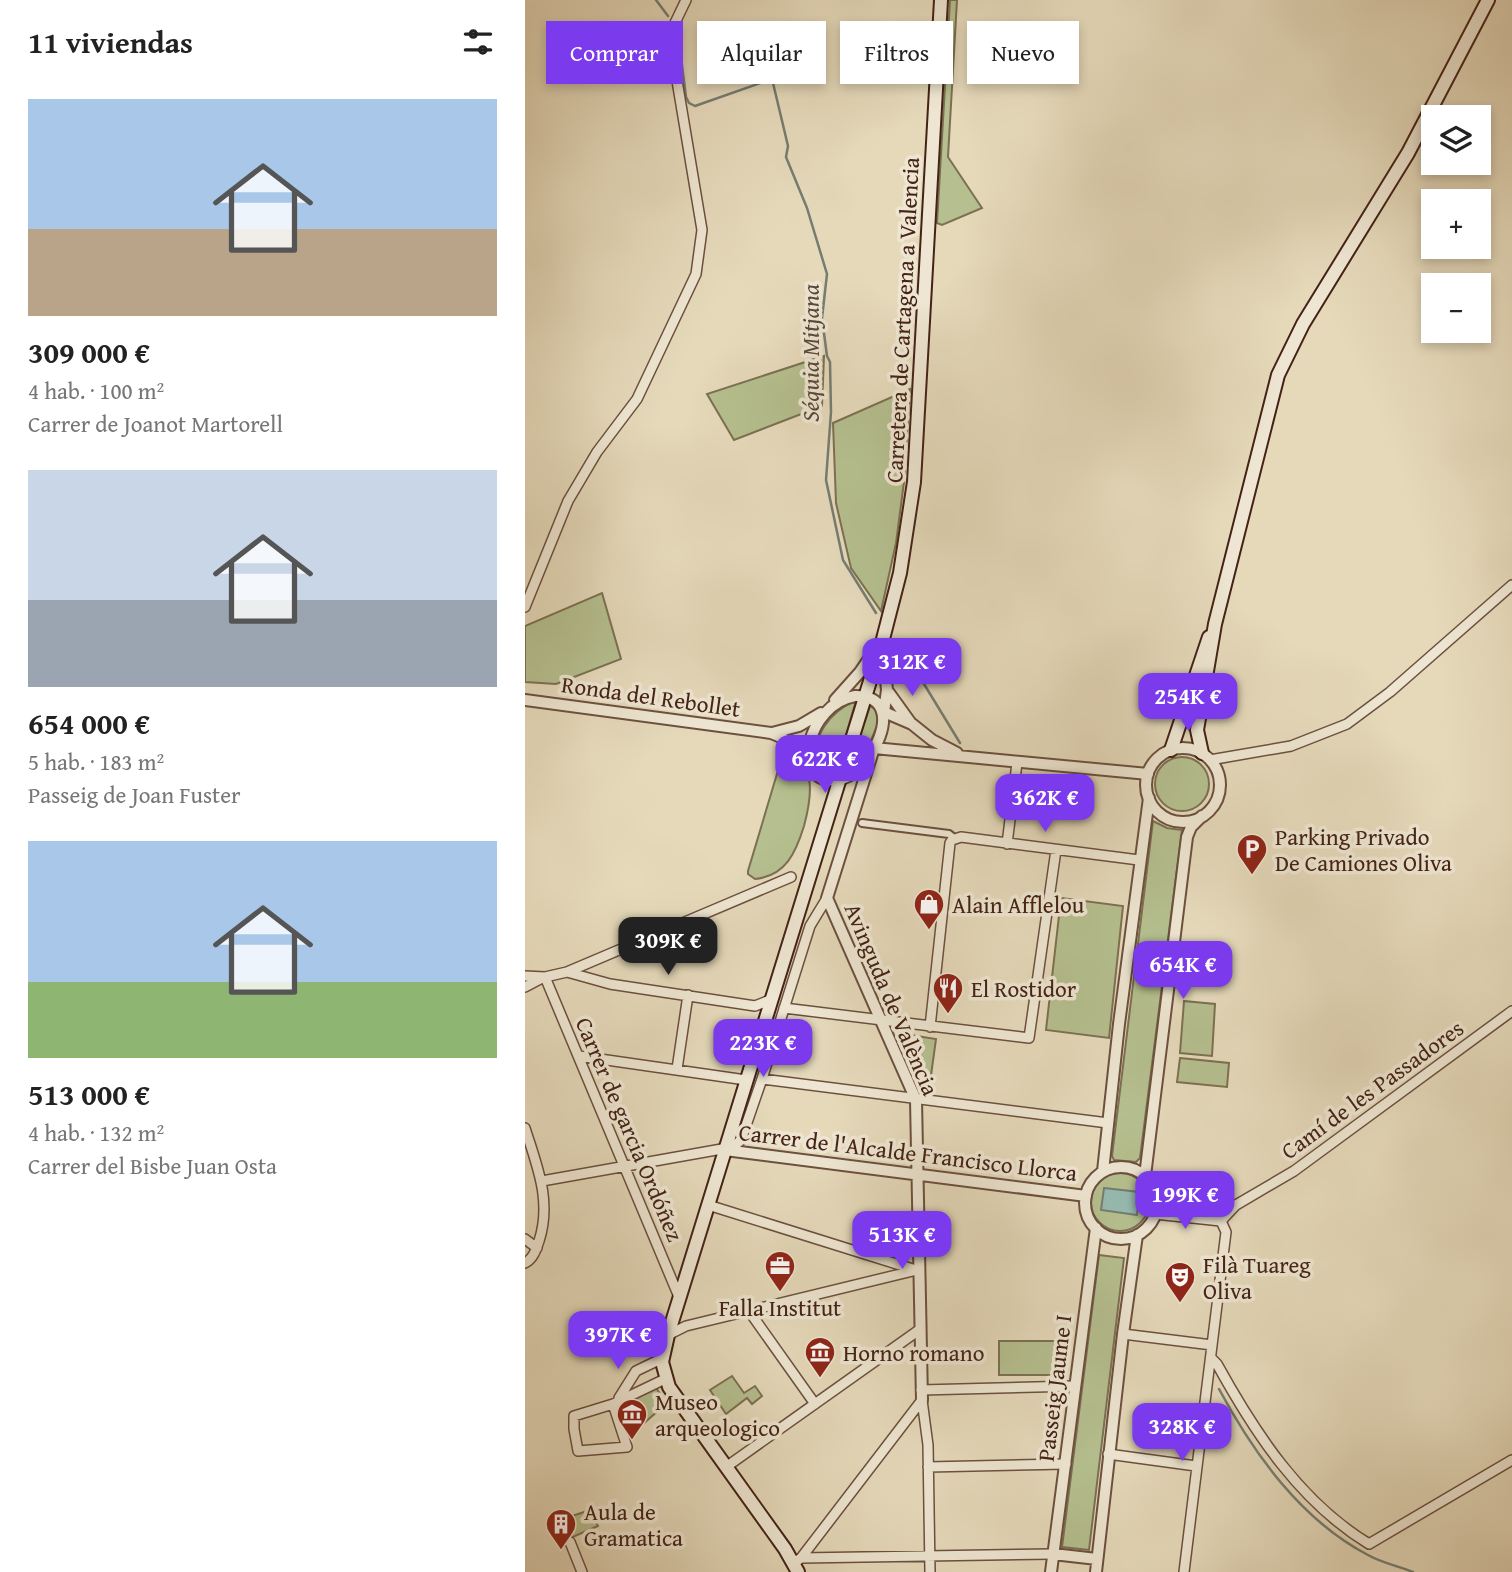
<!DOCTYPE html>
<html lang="es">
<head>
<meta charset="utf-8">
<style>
  :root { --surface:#fff; --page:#f2f2f2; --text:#222; --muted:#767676; --accent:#7c3aed }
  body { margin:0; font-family:"Gentium Book Plus",serif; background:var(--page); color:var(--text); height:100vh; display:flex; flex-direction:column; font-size:26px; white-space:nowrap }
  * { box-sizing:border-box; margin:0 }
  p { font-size:23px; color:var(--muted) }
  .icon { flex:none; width:38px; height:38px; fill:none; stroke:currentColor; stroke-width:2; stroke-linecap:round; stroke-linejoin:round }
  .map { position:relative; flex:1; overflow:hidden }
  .sheet { display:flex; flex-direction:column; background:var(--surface); width:525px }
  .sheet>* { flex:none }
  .guide { position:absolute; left:21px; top:21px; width:665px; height:63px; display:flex; gap:14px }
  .controls { position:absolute; left:896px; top:105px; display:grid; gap:14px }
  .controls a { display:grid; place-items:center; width:70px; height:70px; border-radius:0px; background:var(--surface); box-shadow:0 4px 10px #0003; font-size:35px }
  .price { position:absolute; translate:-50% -60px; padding:0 16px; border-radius:14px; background:var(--accent); color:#fff; font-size:23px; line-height:46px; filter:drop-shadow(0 2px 4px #0008) }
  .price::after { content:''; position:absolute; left:50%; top:42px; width:21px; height:16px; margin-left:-10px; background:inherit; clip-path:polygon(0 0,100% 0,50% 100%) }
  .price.active { background:#222; color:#fff }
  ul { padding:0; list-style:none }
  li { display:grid; align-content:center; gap:14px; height:371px; padding:0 28px }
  li span { display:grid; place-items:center; height:217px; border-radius:0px; color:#555 }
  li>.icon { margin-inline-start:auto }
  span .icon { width:126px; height:126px; fill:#fffc; stroke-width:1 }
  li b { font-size:30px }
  h2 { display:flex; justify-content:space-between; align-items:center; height:84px; padding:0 28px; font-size:30px }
  .chip { padding:0 24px; border-radius:0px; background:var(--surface); box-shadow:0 4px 10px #0003; font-size:24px; line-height:63px }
  .chip.active { background:var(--accent); color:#fff }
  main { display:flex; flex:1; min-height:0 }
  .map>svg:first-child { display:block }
  .green { fill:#b5bf8f; stroke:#7c7052; stroke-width:2 }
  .water { fill:#96bab0; stroke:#757d72; stroke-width:2 }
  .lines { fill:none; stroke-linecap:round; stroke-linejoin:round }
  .stream { stroke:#757d72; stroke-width:2.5 }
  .pedestrian-casing { stroke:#6c503f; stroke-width:10 }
  .minor-casing { stroke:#6c503f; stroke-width:12 }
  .tertiary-casing { stroke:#6c503f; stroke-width:14 }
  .secondary-casing { stroke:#442216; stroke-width:16 }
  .pedestrian { stroke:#eee6d2; stroke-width:6 }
  .minor { stroke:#eee6d2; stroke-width:9 }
  .tertiary { stroke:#eee6d2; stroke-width:10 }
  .secondary { stroke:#eee6d2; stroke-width:12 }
  .labels { text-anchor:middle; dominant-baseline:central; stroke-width:7; stroke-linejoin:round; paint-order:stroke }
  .street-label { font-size:23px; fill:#442216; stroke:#eee6d2 }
  .poi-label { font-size:23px; fill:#442216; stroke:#eee6d2; text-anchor:start }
  .water-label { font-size:24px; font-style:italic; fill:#58483c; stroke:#eee6d2 }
</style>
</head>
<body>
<main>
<section class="sheet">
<h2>11 viviendas<svg class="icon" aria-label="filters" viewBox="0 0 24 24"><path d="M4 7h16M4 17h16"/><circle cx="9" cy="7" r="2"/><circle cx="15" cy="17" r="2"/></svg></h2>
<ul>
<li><span style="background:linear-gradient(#a9c7e8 60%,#b9a48a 0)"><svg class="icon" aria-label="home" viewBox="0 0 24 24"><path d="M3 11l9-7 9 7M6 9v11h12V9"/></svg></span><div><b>309 000 €</b><p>4 hab. · 100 m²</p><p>Carrer de Joanot Martorell</p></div></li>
<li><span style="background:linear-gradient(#c9d6e8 60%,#9aa5b1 0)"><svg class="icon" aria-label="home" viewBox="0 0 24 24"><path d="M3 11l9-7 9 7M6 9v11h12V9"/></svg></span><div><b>654 000 €</b><p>5 hab. · 183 m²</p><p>Passeig de Joan Fuster</p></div></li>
<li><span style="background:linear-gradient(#a9c7e8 65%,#8fb573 0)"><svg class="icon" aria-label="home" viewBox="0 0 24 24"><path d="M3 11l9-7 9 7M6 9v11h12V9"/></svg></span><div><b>513 000 €</b><p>4 hab. · 132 m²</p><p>Carrer del Bisbe Juan Osta</p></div></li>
</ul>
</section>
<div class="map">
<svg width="987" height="1572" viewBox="0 0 987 1572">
  <rect width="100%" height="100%" fill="#e5d9ba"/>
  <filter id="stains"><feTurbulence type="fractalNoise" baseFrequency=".00286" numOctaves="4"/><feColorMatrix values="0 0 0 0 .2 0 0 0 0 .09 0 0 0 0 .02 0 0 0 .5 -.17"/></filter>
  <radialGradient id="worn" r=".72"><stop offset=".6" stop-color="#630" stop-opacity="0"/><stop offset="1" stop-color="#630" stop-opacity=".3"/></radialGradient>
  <path class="green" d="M425,0H432L423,157L457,208L417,225L412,223Z
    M299,356L297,406L209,440L182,394Z
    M385,389L379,482L371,543L356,611L326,568L311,503L308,423Z
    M77,593L96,659L31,684L0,682V626Z
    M328,702L330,704L311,769L304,768L294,759C285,737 307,711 328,702Z
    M345,706L350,709L354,721L345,743L329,759L328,758Z
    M260,747C292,766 287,796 279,826C271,852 261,876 230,879L223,874V871Z
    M630 784a27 27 0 1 1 54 0a27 27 0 1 1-54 0Z
    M628,821L642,828L657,830L615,1158L611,1162L589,1160L587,1156Z
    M536,898L598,906L584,1038L521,1030Z
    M659,1001L690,1004L687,1056L655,1053Z
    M379,1034L411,1039L404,1090L394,1082L374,1038Z
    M655,1058L704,1063L702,1087L652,1082Z
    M566 1202a29 29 0 1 1 58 0a29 29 0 1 1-58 0Z
    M574,1255L599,1258L564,1550L537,1547Z
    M474,1341H535V1375H474Z
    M207,1376L219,1393L230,1386L237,1396L227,1404L222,1398L201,1414L185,1390Z
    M131,1388L142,1403L118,1424L109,1398Z
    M65,1510L73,1526L41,1540L38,1530L35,1531V1520Z"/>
  <path class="water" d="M579,1188L614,1192L612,1215L576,1210Z"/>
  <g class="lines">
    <path class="stream" d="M131,0L143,16
      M153,34L161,97L164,103L170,106L244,80L248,83L263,146L261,157L282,208L302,274L297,318L302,356L305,362L306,412L301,480L318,560L351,613
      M374,643L435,743
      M694,1389C729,1454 776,1520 843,1555C857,1563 873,1566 888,1572"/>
    <g class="pedestrian-casing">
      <path id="pedestrian" d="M337,823L424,834L429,838"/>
    </g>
    <g class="minor-casing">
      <path id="minor" d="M0,607L43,501L72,452L112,399L171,274L177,230L146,45L148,27L161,0
        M685,760L766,746L822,724L865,692L987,585
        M482,844L492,763
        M42,972L85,984L230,1006L245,1000
        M0,976L20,977L42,972L266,877
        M20,977L154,1297
        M0,987L19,977
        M259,1008L504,1038L531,850
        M405,1027L425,843L427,840L436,837L614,860
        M54,1056L221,1080
        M152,1069L163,995
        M237,1079L583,1123
        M0,1128C12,1166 27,1201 14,1241C11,1250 8,1259 0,1263
        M17,1181L208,1147L216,1140L237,1079L285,926L302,898
        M183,1205L391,1270
        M630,1214L696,1221
        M696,1221L711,1205L769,1171L987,1011
        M0,1239L12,1248
        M224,1311L290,1404
        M598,1334L687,1345
        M143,1335L161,1326L392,1270
        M686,1358L692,1364C730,1433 775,1502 844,1544L987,1460
        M396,1390L550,1386
        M94,1398L111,1371L138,1358
        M397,1400L403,1445L405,1572
        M88,1404L102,1447L53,1451L49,1429V1416L88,1404L140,1379
        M583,1454L671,1466
        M201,1467L394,1330
        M403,1467L541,1464
        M45,1542L57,1572
        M276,1558L397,1400
        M269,1563L276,1558L528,1554
        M659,1572L701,1232L696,1221"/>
    </g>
    <g class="tertiary-casing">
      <path id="tertiary" d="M358,649L362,690L359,712L387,724L407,740L432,753
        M362,690L385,722
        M330,696C387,695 345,778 311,780C264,784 282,704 330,696Z
        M0,700L246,733C266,740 276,751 287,769
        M310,700L335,672L354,644
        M247,733L274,726L296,713
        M621 785a37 37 0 1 1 74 0a37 37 0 1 1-74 0Z
        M200,1150L561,1196
        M560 1203a36 36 0 1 1 72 0a36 36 0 1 1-72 0Z
        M578,1171L594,1024L624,798
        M620,1176L662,837L666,827L677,816
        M397,1400L391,1100L302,898L349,748L623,774
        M528,1554L572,1559
        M526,1572L571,1228
        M571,1572L598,1334L612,1235"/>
    </g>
    <g class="secondary-casing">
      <path id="secondary" d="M646,750L684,637
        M677,753L672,730L690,624L753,375L778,324L883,153L963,0
        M273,1572L260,1549L144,1387L137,1362L143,1335L358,639L375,573L389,482L416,0"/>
    </g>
    <use href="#pedestrian" class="pedestrian"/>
    <use href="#minor" class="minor"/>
    <use href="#tertiary" class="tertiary"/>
    <use href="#secondary" class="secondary"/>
  </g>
  <defs>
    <g id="parking-pin" transform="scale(1.575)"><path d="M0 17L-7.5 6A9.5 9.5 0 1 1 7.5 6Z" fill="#8f2418" stroke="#eee6d2"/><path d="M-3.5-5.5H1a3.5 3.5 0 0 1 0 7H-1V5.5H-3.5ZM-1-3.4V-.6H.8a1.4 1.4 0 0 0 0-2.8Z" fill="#fff"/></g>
    <g id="shop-pin" transform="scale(1.575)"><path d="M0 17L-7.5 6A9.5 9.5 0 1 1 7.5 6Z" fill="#8f2418" stroke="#eee6d2"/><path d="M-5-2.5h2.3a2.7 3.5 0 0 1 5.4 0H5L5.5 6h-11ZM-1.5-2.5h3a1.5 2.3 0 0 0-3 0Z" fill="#fff"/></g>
    <g id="restaurant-pin" transform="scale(1.575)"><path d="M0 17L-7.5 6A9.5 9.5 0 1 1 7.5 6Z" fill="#8f2418" stroke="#eee6d2"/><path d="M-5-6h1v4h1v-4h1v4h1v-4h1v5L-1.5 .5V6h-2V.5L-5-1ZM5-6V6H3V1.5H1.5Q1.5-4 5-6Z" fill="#fff"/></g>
    <g id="office-pin" transform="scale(1.575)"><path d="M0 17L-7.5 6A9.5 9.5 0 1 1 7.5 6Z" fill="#8f2418" stroke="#eee6d2"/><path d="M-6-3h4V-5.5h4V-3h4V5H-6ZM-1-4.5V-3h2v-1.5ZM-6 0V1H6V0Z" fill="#fff"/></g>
    <g id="theatre-pin" transform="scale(1.575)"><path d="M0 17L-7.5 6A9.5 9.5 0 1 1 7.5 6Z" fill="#8f2418" stroke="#eee6d2"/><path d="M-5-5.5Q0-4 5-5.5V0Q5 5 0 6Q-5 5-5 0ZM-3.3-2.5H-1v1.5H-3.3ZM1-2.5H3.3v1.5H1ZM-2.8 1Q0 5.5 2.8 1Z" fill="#fff"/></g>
    <g id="museum-pin" transform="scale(1.575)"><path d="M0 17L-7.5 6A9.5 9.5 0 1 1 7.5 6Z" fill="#8f2418" stroke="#eee6d2"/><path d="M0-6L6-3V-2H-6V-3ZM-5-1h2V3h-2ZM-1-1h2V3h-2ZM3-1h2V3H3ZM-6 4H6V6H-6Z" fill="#fff"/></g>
    <g id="building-pin" transform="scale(1.575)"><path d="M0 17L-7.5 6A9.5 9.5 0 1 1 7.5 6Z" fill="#8f2418" stroke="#eee6d2"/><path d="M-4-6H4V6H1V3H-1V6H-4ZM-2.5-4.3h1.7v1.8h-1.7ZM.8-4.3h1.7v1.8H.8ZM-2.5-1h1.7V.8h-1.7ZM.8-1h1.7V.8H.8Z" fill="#fff"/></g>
  </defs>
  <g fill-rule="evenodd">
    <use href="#parking-pin" x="727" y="849"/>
    <use href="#shop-pin" x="404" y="904"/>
    <use href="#restaurant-pin" x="423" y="988"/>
    <use href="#office-pin" x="255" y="1266"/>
    <use href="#theatre-pin" x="655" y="1277"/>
    <use href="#museum-pin" x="295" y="1352"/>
    <use href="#museum-pin" x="107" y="1414"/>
    <use href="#building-pin" x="36" y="1524"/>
  </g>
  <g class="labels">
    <g class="street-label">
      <text transform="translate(377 320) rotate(-87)">Carretera de Cartagena a Valencia</text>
      <text transform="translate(126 696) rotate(8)">Ronda del Rebollet</text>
      <text transform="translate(367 999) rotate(67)">Avinguda de València</text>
      <text transform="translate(847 1089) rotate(-36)">Camí de les Passadores</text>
      <text transform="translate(105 1129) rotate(67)">Carrer de garcia Ordóñez</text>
      <text transform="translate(383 1152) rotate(7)">Carrer de l'Alcalde Francisco Llorca</text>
      <text transform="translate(529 1388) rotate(-83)">Passeig Jaume I</text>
    </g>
    <g class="poi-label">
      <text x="750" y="836">Parking Privado<tspan x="750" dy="26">De Camiones Oliva</tspan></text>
      <text x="427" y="904">Alain Afflelou</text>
      <text x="446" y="988">El Rostidor</text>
      <text x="678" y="1264">Filà Tuareg<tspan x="678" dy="26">Oliva</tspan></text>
      <text x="255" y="1307" text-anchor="middle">Falla Institut</text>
      <text x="318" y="1352">Horno romano</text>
      <text x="130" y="1401">Museo<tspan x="130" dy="26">arqueologico</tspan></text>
      <text x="59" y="1511">Aula de<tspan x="59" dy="26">Gramatica</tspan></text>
    </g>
    <g class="water-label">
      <text transform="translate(285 353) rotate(-90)">Séquia Mitjana</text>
    </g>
  </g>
  <rect width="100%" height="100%" filter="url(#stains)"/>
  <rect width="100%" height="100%" fill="url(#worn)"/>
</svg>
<div class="controls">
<a><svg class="icon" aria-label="layers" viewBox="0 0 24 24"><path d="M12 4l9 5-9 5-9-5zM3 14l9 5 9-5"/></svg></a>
<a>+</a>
<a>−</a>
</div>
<b class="price" style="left:387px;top:698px">312K €</b>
<b class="price" style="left:663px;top:733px">254K €</b>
<b class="price" style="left:300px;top:795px">622K €</b>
<b class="price" style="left:520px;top:834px">362K €</b>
<b class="price active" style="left:143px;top:977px">309K €</b>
<b class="price" style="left:658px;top:1001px">654K €</b>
<b class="price" style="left:238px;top:1079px">223K €</b>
<b class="price" style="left:660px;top:1231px">199K €</b>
<b class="price" style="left:377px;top:1271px">513K €</b>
<b class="price" style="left:93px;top:1371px">397K €</b>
<b class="price" style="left:657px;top:1463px">328K €</b>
<div class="guide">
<a class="chip active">Comprar</a>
<a class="chip">Alquilar</a>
<a class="chip">Filtros</a>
<a class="chip">Nuevo</a>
</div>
</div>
</main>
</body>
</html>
